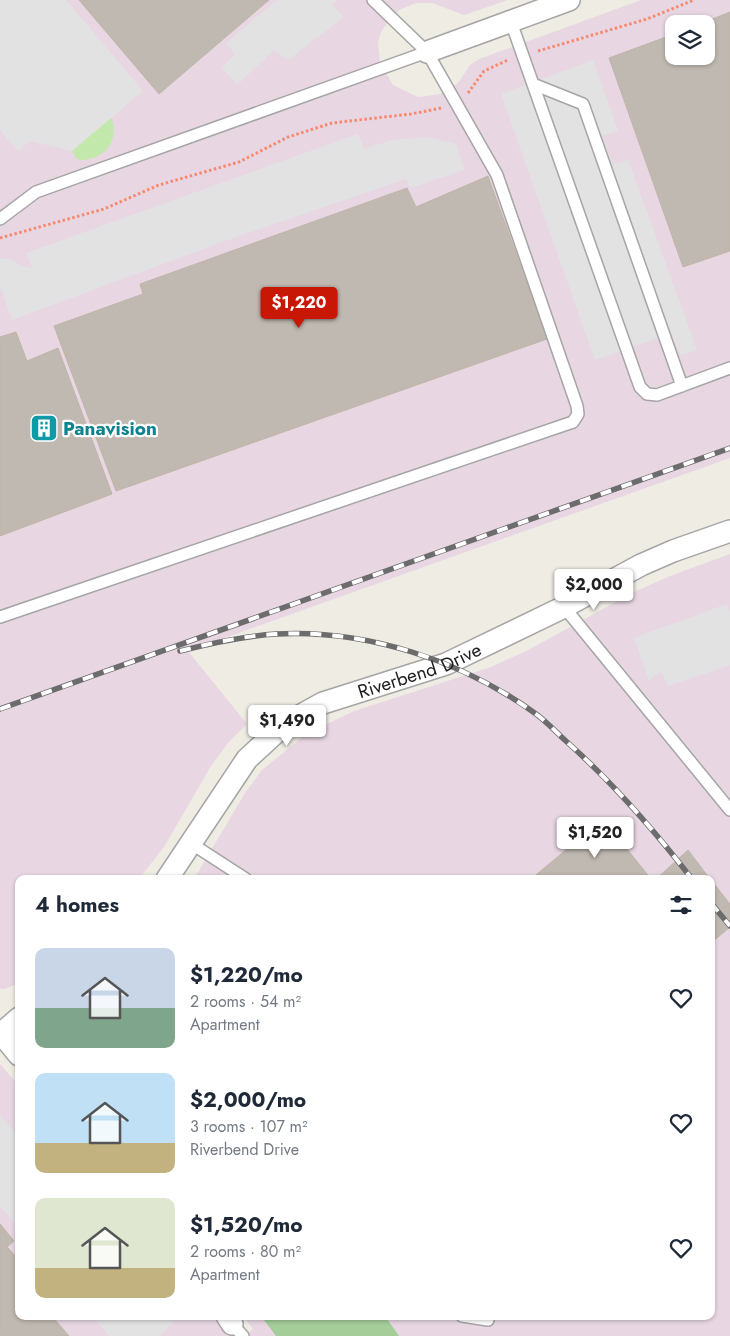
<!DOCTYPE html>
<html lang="en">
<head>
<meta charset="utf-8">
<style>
  :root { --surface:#fff; --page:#f2f2f3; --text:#1f2937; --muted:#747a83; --accent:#c81705 }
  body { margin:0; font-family:Jost,sans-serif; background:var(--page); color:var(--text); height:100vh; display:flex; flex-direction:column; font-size:19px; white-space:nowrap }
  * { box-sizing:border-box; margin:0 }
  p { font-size:16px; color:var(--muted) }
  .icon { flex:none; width:28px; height:28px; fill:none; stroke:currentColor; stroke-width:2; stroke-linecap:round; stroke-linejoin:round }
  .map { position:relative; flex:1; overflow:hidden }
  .details { position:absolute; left:15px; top:875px; width:700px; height:445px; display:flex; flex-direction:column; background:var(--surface); border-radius:10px; box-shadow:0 1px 4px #0004 }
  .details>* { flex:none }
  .buttons { position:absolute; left:665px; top:15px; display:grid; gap:10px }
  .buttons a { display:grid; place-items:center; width:50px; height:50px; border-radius:10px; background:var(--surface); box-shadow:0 1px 4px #0004; font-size:25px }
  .price { position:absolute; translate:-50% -42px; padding:0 11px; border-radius:5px; background:#fff; color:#222; font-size:16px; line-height:32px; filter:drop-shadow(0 1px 2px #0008) }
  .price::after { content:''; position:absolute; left:50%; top:30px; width:15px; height:11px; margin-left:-8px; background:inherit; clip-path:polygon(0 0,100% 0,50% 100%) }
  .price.current { background:var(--accent); color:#fff }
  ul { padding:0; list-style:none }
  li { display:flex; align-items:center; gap:15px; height:125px; padding:0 20px }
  li span { display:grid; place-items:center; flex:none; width:140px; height:100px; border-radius:10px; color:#555 }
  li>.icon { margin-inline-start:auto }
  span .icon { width:60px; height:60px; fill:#fffc; stroke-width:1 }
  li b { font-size:21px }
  h2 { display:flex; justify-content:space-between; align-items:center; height:60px; padding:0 20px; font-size:21px }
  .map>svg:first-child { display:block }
  .industrial { fill:#e8d7e3; fill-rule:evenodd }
  .grass { fill:#c3e8ab }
  .forest { fill:#a4cd9a }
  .parking { fill:#e2e2e2 }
  .building { fill:#bfb9b1; stroke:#c0b5a7 }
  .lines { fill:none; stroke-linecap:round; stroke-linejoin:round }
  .service-casing { stroke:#a5a5a5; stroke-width:14 }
  .minor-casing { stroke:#a5a5a5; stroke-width:24 }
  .path { stroke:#f7896e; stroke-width:3; stroke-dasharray:2.5 2.5; stroke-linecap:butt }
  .service { stroke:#fff; stroke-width:11 }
  .minor { stroke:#fff; stroke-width:21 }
  .rail-casing { stroke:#6c6c6c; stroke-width:5.5 }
  .rail { stroke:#fff; stroke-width:4; stroke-dasharray:11; stroke-linecap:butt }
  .labels { text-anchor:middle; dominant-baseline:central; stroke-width:4.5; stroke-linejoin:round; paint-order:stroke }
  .culture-label { font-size:19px; font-weight:bold; fill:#0d838f; stroke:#fff; text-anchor:start }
  .street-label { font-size:19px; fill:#1e1e1e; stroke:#fff }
</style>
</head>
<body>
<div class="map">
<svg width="730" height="1336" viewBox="0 0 730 1336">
  <rect width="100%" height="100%" fill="#efece4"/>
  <path class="industrial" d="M0,0H508L464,15L432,3H416L399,10L392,16L381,32L378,42L380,62L393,85L418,97L440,94L450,89L458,83L470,65L479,59L641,0H730V458L188,651L247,724L228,743L211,766L164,847L139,879H19V983L5,989H0ZM674,24H706V56H674Z
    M730,554V1336H245L253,1329L243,1316H711V879H194L245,793L262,770L306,734L354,711L491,667L528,650L634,592L670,576Z
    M0,1064L19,1086V1316H212L229,1336H0Z"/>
  <path class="grass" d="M0,12L99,128L111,118L112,119C119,143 104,160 80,160L76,158L72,151L84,140Z"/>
  <path class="forest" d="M261,1316H385L399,1336H276Z"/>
  <path class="parking" d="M0,0H66L143,91L72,151L30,141L18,151L0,130Z
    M277,0H338L332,5L344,17L288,60L274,50L237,85L222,67L235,54L226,43Z
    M593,60L618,131L602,136L613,165L628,160L697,350L681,355L671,334L595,360L501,94Z
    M358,134L364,149L392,140L427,137L456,144L464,170L410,188L406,179L222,242L12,320L0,286V259H10L21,266L32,268L26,253Z
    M727,604L730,612V665L668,686L662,672L655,675L649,681L634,638Z
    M0,1115L19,1138V1228L0,1206Z
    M92,1316H168L173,1323L161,1334L162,1336H109Z"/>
  <path class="building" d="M79,0H269L159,94Z
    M730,12V251L683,267L609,58L674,34V56H706V24H700Z
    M488,176L547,339L116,491L54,326L143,294L140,284L407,188L416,207Z
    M16,332L27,361L58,348L112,494L0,536V337Z
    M603,819L651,879H531Z
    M688,850L710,879H656L677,860Z
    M711,880L730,904V927L711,943Z
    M0,1224L14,1241L7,1247L19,1260V1316H52L69,1336H0Z"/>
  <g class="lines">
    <g class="service-casing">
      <path id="service" d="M511,22L640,387L647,394L657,395L730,368
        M533,84L583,104L682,386
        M0,219L36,192L427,52
        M564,607L730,810
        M0,617L573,422L578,414L577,406L497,175L427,52L373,0
        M192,844L246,879
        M462,1316L488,1320
        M232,1324L243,1336"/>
    </g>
    <g class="minor-casing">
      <g id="minor">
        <path d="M427,52L569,0"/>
        <path id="s1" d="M167,879L247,759L285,724L323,703L446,664L564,607L641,565L673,551L730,531"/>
        <path d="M0,1032L19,1055"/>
        <path d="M1,1034L19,1018"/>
        <path d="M227,1316L232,1324"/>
      </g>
    </g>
    <path class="path" d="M538,51L647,19L694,0
      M468,93L484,71L508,60
      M0,238L104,209L159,185L239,162L288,137L332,123L411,114L441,108"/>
    <use href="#service" class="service"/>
    <use href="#minor" class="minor"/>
    <g class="rail-casing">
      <path id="rail" d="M180,651C212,643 243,636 276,634C367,629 463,661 536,714C547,722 557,733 567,742C613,783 654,830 692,879
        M0,709L730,448
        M711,903L730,926"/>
    </g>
    <use href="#rail" class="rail"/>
  </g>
  <defs>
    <g id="building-square" transform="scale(1.4375)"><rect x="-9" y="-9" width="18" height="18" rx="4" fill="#0f9aa8" stroke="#fff"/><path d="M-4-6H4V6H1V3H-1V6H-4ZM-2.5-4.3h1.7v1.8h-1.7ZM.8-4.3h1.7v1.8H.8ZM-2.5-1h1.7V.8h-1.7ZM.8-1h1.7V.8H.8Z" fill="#fff"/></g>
  </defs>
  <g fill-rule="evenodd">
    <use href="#building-square" x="44" y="428"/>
  </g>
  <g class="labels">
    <g class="culture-label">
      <text x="63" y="428">Panavision</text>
    </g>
    <g class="street-label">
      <text stroke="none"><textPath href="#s1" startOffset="341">Riverbend Drive</textPath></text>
    </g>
  </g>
</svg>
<div class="buttons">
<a><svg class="icon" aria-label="layers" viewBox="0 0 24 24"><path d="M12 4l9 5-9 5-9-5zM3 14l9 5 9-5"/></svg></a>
</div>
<b class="price current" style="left:299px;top:329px">$1,220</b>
<b class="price" style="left:594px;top:611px">$2,000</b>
<b class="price" style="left:287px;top:747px">$1,490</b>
<b class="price" style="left:595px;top:859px">$1,520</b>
<section class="details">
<h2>4 homes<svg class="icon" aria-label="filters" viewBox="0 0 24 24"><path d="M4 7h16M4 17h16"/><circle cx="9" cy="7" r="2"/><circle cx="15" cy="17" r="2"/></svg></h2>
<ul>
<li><span style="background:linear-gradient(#c9d6e8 60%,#7fa58c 0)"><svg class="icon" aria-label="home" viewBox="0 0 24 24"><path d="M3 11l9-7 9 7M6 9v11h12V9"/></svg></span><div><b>$1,220/mo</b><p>2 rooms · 54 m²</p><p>Apartment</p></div><svg class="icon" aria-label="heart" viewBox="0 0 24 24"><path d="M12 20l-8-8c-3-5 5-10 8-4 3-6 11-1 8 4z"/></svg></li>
<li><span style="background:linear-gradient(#bfe0f5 70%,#c2b280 0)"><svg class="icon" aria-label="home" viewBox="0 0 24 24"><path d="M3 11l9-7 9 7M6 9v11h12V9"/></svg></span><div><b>$2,000/mo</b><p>3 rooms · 107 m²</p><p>Riverbend Drive</p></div><svg class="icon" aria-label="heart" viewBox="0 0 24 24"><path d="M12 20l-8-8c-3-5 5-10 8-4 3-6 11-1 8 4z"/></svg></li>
<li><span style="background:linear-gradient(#dfe7d0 70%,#c2b280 0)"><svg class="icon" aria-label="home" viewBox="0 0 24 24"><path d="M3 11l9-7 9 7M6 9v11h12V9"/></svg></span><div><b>$1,520/mo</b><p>2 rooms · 80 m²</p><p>Apartment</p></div><svg class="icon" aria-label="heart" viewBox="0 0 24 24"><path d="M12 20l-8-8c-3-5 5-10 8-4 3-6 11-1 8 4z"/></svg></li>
</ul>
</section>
</div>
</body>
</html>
